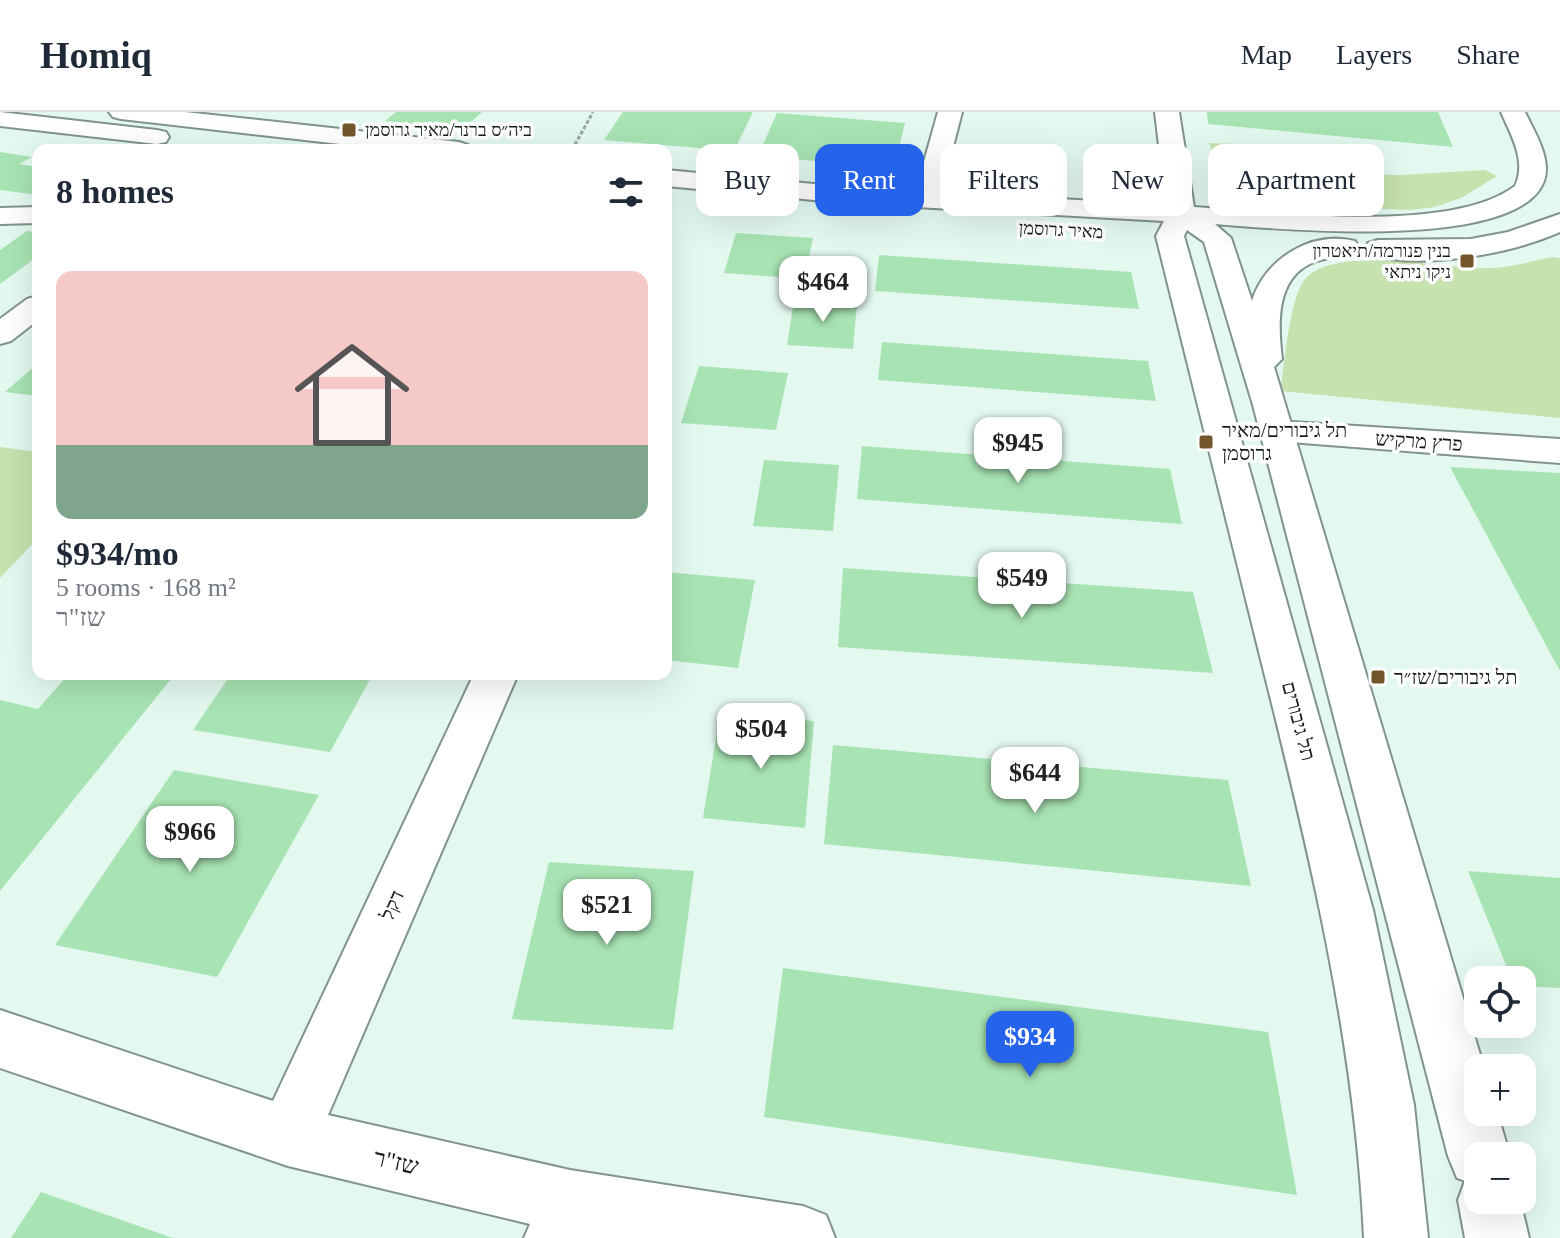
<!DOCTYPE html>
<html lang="en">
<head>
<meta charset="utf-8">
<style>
  :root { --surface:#fff; --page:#f2f2f3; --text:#1f2937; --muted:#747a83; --line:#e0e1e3; --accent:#2563eb }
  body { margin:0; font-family:"Times New Roman","Noto Sans Hebrew",serif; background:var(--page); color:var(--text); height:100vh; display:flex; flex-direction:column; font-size:30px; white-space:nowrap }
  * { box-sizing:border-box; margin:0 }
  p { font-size:26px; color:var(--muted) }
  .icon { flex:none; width:44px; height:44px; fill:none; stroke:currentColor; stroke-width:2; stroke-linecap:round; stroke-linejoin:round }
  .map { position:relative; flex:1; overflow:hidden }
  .sheet { position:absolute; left:32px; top:32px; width:640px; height:536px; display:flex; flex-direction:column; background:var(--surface); border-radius:16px; box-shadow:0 8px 32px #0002 }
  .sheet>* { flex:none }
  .banner { position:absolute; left:696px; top:32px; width:744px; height:72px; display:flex; gap:16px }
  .controls { position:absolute; left:1464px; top:854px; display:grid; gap:16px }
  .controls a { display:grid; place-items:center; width:72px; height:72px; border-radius:16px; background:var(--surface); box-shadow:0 8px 32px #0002; font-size:40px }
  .price { position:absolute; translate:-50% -68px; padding:0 18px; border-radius:16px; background:#fff; color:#222; font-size:26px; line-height:52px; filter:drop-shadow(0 2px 4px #0008) }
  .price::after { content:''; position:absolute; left:50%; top:48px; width:24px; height:18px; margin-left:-12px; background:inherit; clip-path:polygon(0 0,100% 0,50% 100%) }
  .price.selected { background:var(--accent); color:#fff }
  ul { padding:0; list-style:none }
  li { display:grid; align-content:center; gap:16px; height:424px; padding:0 24px }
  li+li { border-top:2px solid var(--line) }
  li span { display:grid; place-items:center; height:248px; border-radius:16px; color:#555 }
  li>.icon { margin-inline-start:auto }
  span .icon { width:144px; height:144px; fill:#fffc; stroke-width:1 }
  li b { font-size:34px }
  h2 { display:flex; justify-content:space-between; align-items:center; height:96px; padding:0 24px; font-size:34px }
  .chip { padding:0 28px; border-radius:16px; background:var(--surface); box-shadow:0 8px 32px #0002; font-size:28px; line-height:72px }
  .chip.selected { background:var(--accent); color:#fff }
  header { display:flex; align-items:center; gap:48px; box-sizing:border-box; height:112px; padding:0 40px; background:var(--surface); border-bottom:2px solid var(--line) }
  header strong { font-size:38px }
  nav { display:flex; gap:44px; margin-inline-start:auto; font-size:28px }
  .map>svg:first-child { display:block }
  .green { fill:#c6e2af }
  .building { fill:#a8e3b3 }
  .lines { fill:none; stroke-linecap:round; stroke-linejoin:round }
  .minor-casing { stroke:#80948c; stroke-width:4 }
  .tertiary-casing { stroke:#80948c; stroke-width:4 }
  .path { stroke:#96a7a0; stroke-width:3; stroke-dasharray:4 2; stroke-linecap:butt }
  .minor { fill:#fff; fill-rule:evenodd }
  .tertiary { fill:#fff; fill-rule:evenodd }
  .poi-dot { fill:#73562a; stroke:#fff; stroke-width:3 }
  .labels { text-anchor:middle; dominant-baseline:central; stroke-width:7; stroke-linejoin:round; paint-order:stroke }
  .far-poi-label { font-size:18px; fill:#131b17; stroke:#fff; text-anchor:start }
  .far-street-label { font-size:18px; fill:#131b17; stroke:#fff }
  .poi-label { font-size:20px; fill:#131b17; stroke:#fff; text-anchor:start }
  .street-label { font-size:20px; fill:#131b17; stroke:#fff }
  .near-street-label { font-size:24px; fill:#131b17; stroke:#fff }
</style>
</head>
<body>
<header>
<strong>Homiq</strong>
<nav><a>Map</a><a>Layers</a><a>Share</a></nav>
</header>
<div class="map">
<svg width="1560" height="1126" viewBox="0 0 1560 1126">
  <rect width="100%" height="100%" fill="#e3f9f0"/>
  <path class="green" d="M1209,31L1241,32L1291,53L1357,62L1400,63L1485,58L1497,64L1463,85L1435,95L1410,98L1267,93L1231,80L1222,68Z
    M1553,145L1560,146V306L1280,279C1285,253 1289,184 1306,166C1340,132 1446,158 1492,156C1512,155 1533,149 1553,145Z
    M0,335L38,340V426L0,466Z"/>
  <path class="building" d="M396,0H482L462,18L385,9Z
    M623,0H753L734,39L604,28Z
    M1207,0H1438L1453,35L1208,12Z
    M777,1L905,11L894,56L758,44Z
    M0,40L32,45L19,52L38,55V83L0,78Z
    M27,119L38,121V144L0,172V138Z
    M736,121L813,126L804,167L724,161Z
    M879,143L1131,160L1139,197L875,179Z
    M794,188L857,191L853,237L787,233Z
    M882,230L1148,249L1156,289L878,268Z
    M38,251V284L5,280Z
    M699,254L788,261L776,318L681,311Z
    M862,334L1170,357L1182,412L857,387Z
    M764,348L839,353L833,419L753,414Z
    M1450,355L1560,361V559Z
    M843,456L1193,480L1213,561L838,535Z
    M666,460L755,468L738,556L666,548Z
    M69,562H175L0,779V588L38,597Z
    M231,562H373L330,640L193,618Z
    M720,601L814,609L805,716L703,706Z
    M833,633L1228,668L1251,774L824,732Z
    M174,658L319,683L217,865L55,833Z
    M549,750L694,759L673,918L512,907Z
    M1468,759L1560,766V876L1522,874V868H1512Z
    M783,856L1268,920L1297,1083L764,1005Z
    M41,1080L173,1126H11Z"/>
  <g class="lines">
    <g class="minor-casing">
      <path id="minor" d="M938,0H962L939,89L935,95H917L913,89Z
        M38,95V111L0,112V96Z
        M38,184V208L11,229L0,232V207L27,187Z
        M1277,309L1560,327V351L1265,328L1259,320L1265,312Z
        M474,562H518L328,1003L570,1058L803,1094L826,1103L835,1126H524L530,1112L288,1054L0,956V898L273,989Z"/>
    </g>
    <g class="tertiary-casing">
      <path id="tertiary" d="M0,0L157,18L166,20L169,25L166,30L157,32L0,14Z
        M109,0H185L459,30L468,33L472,38H393L121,7L113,5Z
        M1155,0H1179L1194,95C1275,100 1450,123 1515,74C1527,49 1511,23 1501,0H1525C1534,19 1552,47 1544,69C1518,140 1278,117 1215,112L1231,126L1252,189C1265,147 1311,118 1355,129L1359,135L1355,141C1341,145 1325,145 1312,151C1275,167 1278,214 1282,247L1274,255L1484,956H1478V1000H1497L1510,1044H1478V1088H1520L1529,1126H1465L1458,1088L1465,1069L1457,1066L1448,1044L1253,293L1204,130L1187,118L1184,124L1373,798L1414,993L1428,1126H1364C1355,928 1309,739 1261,548C1226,407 1191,265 1156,124L1164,109L845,91L666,74V58L845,75L1166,93Z
        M1560,102V120C1508,143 1424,157 1368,143L1364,137L1368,131L1378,128L1471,127L1508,120Z"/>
    </g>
    <path class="path" d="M493,35L517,38
      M572,38L593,0"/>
    <use href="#minor" class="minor"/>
    <use href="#tertiary" class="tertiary"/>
  </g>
  <g class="poi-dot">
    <rect x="341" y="10" width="16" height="16" rx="4"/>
    <rect x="1459" y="141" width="16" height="16" rx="4"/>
    <rect x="1198" y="322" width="16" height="16" rx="4"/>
    <rect x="1370" y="557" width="16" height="16" rx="4"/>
  </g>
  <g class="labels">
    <g class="far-poi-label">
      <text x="365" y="18">ביה״ס ברנר/מאיר גרוסמן</text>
      <text x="1451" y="139" text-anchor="end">בנין פנורמה/תיאטרון<tspan x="1451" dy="21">ניקו ניתאי</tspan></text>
    </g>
    <g class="far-street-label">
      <text transform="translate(1061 118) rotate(3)">מאיר גרוסמן</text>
    </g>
    <g class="poi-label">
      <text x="1222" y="318">תל גיבורים/מאיר<tspan x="1222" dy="23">גרוסמן</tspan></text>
      <text x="1394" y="565">תל גיבורים/שז״ר</text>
    </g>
    <g class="street-label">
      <text transform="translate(1419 329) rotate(4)">פרץ מרקיש</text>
      <text transform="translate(1299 609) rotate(75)">תל גיבורים</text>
      <text transform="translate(392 793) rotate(-66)">דקל</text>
    </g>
    <g class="near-street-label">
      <text transform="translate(396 1050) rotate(13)">שז"ר</text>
    </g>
  </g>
</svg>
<div class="controls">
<a><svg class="icon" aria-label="locate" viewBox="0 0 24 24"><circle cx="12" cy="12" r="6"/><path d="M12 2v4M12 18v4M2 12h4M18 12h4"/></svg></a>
<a>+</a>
<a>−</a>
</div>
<b class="price" style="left:823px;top:212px">$464</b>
<b class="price" style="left:1018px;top:373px">$945</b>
<b class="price" style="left:1022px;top:508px">$549</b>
<b class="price" style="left:761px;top:659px">$504</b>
<b class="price" style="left:1035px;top:703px">$644</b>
<b class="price" style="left:190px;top:762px">$966</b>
<b class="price" style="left:607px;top:835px">$521</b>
<b class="price selected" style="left:1030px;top:967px">$934</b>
<div class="banner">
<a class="chip">Buy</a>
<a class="chip selected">Rent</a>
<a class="chip">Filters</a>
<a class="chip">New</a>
<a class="chip">Apartment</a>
</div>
<section class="sheet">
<h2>8 homes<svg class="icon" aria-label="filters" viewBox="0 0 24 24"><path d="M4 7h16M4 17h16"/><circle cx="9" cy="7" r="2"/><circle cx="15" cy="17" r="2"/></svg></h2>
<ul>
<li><span style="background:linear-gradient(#f6c9c9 70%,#7fa58c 0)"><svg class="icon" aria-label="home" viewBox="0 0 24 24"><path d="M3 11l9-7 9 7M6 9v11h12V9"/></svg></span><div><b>$934/mo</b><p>5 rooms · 168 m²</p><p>שז&quot;ר</p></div></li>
</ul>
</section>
</div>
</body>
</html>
